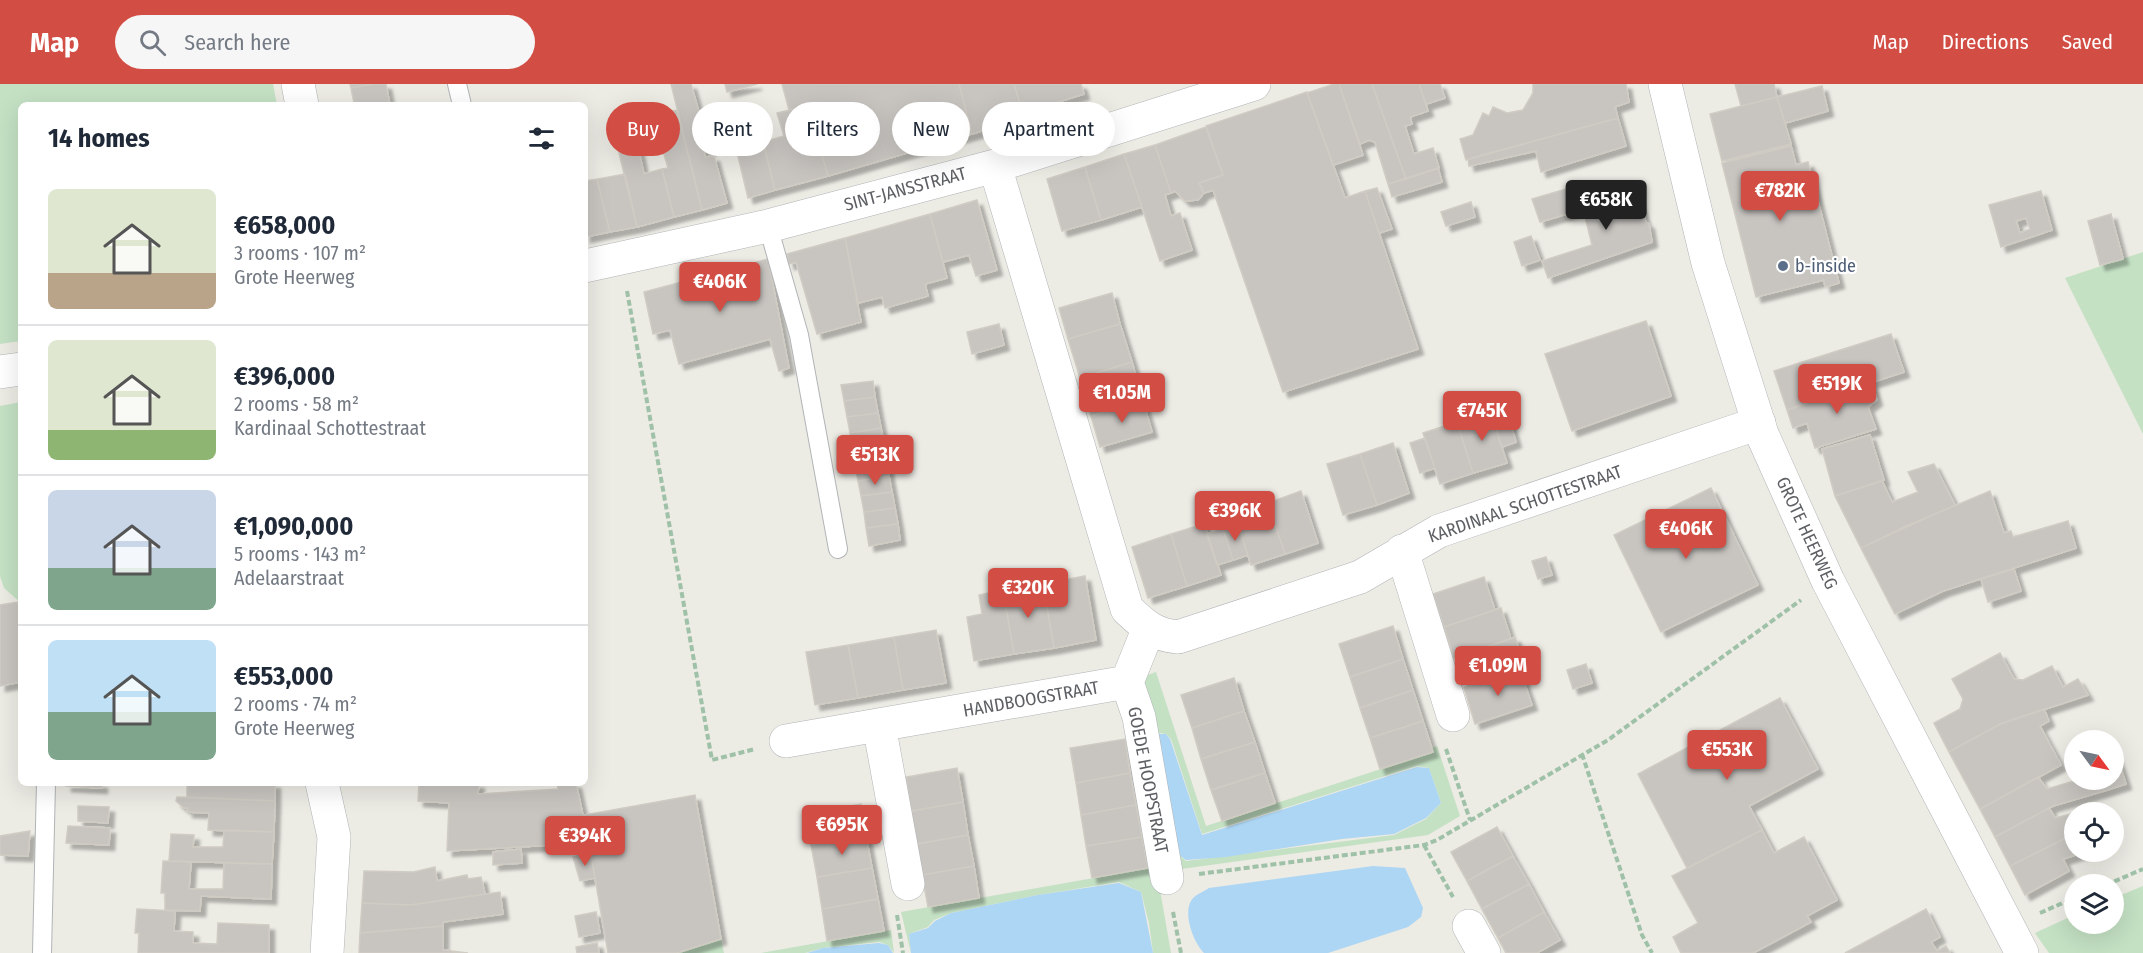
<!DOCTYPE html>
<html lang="en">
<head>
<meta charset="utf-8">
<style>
  :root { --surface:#fff; --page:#f6f6f7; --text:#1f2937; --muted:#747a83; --line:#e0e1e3; --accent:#d24e45 }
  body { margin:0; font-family:"Fira Sans Condensed",sans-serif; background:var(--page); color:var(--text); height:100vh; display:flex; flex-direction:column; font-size:22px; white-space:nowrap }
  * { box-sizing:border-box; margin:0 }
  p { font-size:20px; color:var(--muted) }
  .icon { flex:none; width:33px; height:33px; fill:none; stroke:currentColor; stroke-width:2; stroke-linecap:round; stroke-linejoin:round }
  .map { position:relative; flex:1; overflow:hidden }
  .panel { position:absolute; left:18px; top:18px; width:570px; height:684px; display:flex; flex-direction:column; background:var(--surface); border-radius:9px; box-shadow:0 6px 24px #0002 }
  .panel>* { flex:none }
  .hud { position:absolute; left:606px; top:18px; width:570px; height:54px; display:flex; gap:12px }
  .needle { width:39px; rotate:123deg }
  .tools { position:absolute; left:2064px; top:646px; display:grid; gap:12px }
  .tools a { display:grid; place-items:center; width:60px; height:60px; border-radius:50%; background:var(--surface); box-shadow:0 6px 24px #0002; font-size:30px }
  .price { position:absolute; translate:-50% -51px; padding:0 14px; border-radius:6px; background:var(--accent); color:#fff; font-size:20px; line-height:39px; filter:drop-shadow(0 2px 3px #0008) }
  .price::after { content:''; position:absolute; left:50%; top:36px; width:18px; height:14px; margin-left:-9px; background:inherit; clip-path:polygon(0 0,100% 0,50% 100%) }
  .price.selected { background:#222; color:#fff }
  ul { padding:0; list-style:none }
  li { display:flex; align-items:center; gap:18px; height:150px; padding:0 30px }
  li+li { border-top:2px solid var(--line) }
  li span { display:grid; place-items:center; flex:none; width:168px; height:120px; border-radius:9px; color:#555 }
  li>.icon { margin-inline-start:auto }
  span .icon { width:72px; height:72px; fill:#fffc; stroke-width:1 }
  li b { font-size:26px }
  h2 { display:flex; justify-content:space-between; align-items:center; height:72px; padding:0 30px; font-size:26px }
  .tag { padding:0 21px; border-radius:27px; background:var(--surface); box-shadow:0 6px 24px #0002; font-size:21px; line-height:54px }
  .tag.selected { background:var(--accent); color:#fff }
  header { display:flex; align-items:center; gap:36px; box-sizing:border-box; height:84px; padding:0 30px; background:var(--accent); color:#fff }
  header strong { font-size:28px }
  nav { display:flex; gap:33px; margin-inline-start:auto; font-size:21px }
  .search { width:420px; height:54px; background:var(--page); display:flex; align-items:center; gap:15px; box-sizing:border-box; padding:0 21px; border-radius:33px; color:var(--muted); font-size:22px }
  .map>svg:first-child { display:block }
  .green { fill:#c4e1c4; fill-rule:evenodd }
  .water { fill:#add6f4 }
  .building { fill:#c8c5c1; stroke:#d0ccc3; stroke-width:1.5; fill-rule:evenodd; filter:url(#shadow) }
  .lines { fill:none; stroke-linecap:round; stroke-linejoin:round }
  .service-casing { stroke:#b1b4b7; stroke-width:20 }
  .minor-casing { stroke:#b1b4b7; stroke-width:34 }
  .tertiary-casing { stroke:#b1b4b7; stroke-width:34 }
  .path { stroke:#9ec1a8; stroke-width:4; stroke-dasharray:6 3; stroke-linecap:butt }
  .service { stroke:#fff; stroke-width:18 }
  .minor { stroke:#fff; stroke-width:33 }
  .tertiary { stroke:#fff; stroke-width:33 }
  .service-dot { fill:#5c6f8a; stroke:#fff; stroke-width:2 }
  .labels { text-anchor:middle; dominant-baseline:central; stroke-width:4.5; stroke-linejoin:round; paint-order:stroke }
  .street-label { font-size:18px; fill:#5c5f63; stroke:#fff }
  .service-label { font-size:18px; fill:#4e5e75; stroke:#fff; text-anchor:start }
</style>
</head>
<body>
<header>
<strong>Map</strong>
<div class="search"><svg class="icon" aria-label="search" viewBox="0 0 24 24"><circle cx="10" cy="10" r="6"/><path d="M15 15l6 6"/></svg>Search here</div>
<nav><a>Map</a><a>Directions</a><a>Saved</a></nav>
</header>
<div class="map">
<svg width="2143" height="869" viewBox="0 0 2143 869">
  <defs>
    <filter id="shadow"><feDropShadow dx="5.5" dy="5.5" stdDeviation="1.5" flood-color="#0004"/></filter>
  </defs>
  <rect width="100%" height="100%" fill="#ecebe4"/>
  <path class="green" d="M0,0H273L277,21H21V257L0,260Z
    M2143,168V350L2065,194Z
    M21,318V519L4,504L0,492V322Z
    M1156,588L1206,742L1433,668L1432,664L1437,662L1460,732L1428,751L1174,786L1139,594ZM1160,649L1166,650L1171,655L1202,750L1417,682L1429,684L1441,719L1426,735L1394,751L1186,777L1179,771L1157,653Z
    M1156,783L1171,869H1153L1149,839L1141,808L1119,798L1038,811L951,829L934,836L928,843L909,850L911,869L901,828Z
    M2143,802V869H2049L2035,849L2074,831V840H2114V814Z
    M891,846L894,869L888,861L879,858L823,864L805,869H761Z
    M721,855L724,869H677Z"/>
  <path class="water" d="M1159,650H1166L1170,655L1202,751L1417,683L1429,684L1441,719L1426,734L1394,750L1342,755L1226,773L1186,776L1179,771L1157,653Z
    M1373,782L1405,784L1423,824L1421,833L1408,843L1328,869H1204C1194,859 1184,833 1190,819C1193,811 1203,808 1209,804Z
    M1119,799L1141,808L1153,869H911L909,850L928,844L935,837L951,829L1038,811Z
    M879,859L888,861L893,869H807L823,864Z"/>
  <path class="building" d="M350,0H374L351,4Z
    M374,0H386L390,21H344L354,19L351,4Z
    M671,0H691L710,67L704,68L705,73L714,72L727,119L702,126Z
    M725,0H757L727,8Z
    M782,0H959L972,50L828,92L808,22L789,26Z
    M959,0H1014L1024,34L972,50Z
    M1014,0H1081L1084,10L1023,29Z
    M1334,0H1339L1363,71L1333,81L1307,9Z
    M1339,0H1372L1406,95L1388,100L1375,58L1369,56L1360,60Z
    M1372,0H1419L1428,27L1410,33L1412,40L1405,42L1414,70L1433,64L1439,84L1406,95Z
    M1419,0H1440L1445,14L1426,20Z
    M1533,0H1626L1629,18L1615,23L1618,34L1466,76L1460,55L1473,51L1483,29L1489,32L1493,23L1507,29L1523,26L1533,9Z
    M1735,0H1774L1777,13L1741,22Z
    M1822,2L1828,27L1785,39L1777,13Z
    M1307,8L1345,114L1365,107L1418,265L1283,308L1213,106L1204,109L1199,99L1223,91L1206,42Z
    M1777,13L1791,60L1722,77L1710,30Z
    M754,21L775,106L748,114L731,43L745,39L742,24Z
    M808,22L828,92L775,106L763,58L784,52L777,29Z
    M677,26L702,126L674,133L662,85L668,84L653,32Z
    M631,32L644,90L662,85L674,133L637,143L611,36Z
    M1618,34L1626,62L1541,88L1536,67L1469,82L1468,75Z
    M1206,43L1223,91L1199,99L1204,109L1198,116L1185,117L1175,107L1171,109L1155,61Z
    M1155,61L1171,109L1165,111L1171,132L1180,129L1192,166L1160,177L1124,70Z
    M1791,62L1796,81L1808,78L1839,199L1825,203L1824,196L1756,213L1722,79Z
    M1124,70L1142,123L1101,136L1085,83Z
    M1085,83L1101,136L1062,147L1047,95Z
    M1438,84L1442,98L1392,113L1388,100Z
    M625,90L637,143L610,148L597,95Z
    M597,95L610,148L585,153V97Z
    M1590,98L1594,113L1574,120L1577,127L1540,138L1532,115Z
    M1633,101L1646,138L1649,140L1652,158L1548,194L1542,177L1592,161L1581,117Z
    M1377,104L1392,145L1379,149L1365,107Z
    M2041,107L2052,146L2001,163L1989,121ZM2026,134L2030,145L2020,149L2016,137Z
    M977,116L997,186L976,192L969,171L943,178L930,130Z
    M1471,118L1475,133L1446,142L1441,128Z
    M930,130L947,194L925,200L928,212L885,224L882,213L858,219L845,154Z
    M2111,130L2123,175L2100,181L2088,137Z
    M1531,152L1540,176L1522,182L1514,158Z
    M845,154L861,238L817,250L796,178L789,180L787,170Z
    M768,175L789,284L779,287L770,255L679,280L670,246L653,250L644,208Z
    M1112,209L1120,240L1068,255L1059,224Z
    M1646,237L1671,312L1572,347L1545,270Z
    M999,240L1004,261L972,270L967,248Z
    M1120,240L1132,278L1080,294L1068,255Z
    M1891,250L1904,288L1787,326L1774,287Z
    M1132,278L1143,317L1091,332L1080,294Z
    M873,297L875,313L844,317L841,301Z
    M1871,298L1877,316L1868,323L1876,345L1815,364L1807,339L1793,344L1787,326Z
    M875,313L878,329L847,333L844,317Z
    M1143,317L1152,348L1100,363L1091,332Z
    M1490,327L1507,379L1473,389L1457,338Z
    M1507,328L1516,358L1502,363L1492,333Z
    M878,329L881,344L850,349L847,333Z
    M1457,338L1473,389L1440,400L1423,349Z
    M881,344L884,360L852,364L850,349Z
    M1870,351L1884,396L1835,412L1822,365Z
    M1425,354L1435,384L1420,389L1410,359Z
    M1393,359L1409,409L1377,421L1360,370Z
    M884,360L887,376L855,381L852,364Z
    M1360,370L1377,421L1343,431L1327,380Z
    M887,376L889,392L858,397L855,381Z
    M1934,380L1955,421L1861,464L1835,412L1882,397L1892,418L1918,408L1908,388Z
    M889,392L892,408L861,412L858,397Z
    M1711,404L1758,501L1661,548L1614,451Z
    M1301,407L1318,459L1285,470L1268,419Z
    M1990,407L2004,449L2011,447L2013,453L2068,437L2076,464L1943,507L1895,530L1861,464L1904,443Z
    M892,408L895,424L864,428L861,412Z
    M1268,419L1285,470L1251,481L1235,430Z
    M895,424L898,440L866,444L864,428Z
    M898,440L900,456L869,462L866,444Z
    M1204,440L1221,491L1187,502L1171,450Z
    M1238,441L1248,471L1233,476L1223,445Z
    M1223,445L1233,476L1217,481L1207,450Z
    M1171,450L1187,502L1148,514L1132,463Z
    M1546,473L1552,491L1538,495L1532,477Z
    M2014,485L2021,507L1988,518L1981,495Z
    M1085,492L1096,556L1054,564L1043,500Z
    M1484,493L1495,526L1444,543L1433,510Z
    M1043,500L1054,564L1014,570L1003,506Z
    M1003,506L1014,570L974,577L967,533L982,530L979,511Z
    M18,518L21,537V598L0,602V521Z
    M1501,524L1511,555L1454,574L1444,543Z
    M1393,542L1403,575L1350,593L1339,560Z
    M936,546L946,599L903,606L894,553Z
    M894,553L903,606L858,614L848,561Z
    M1515,553L1525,584L1464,604L1468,602L1459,573L1454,574Z
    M848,561L858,614L815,621L806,568Z
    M2000,569L2014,595L2023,596L2052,582L2063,603L2078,595L2088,611L2000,640L1949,668L1934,639L1960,625L1963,615L1952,595Z
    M1403,575L1413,606L1360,624L1350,593Z
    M1586,580L1592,599L1573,605L1567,586Z
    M1520,586L1532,621L1475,640L1464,604Z
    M1234,594L1244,627L1192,644L1181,611Z
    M1413,606L1423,637L1370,654L1360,624Z
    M1780,614L1818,685L1749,722L1762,746L1687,784L1638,690Z
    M2044,625L2049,637L2040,642L2061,681L1980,725L1949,668L2000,640Z
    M1244,627L1255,658L1201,675L1192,644Z
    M1423,637L1433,668L1380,685L1370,654Z
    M1125,655L1130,689L1076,699L1070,664Z
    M1255,658L1265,689L1211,706L1201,675Z
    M2117,673L2126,700L2104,707L2099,696H2114V674Z
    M2074,682V696H2099L2104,707L2053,722L1995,753L1980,725L2038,693L2047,705L2074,697L2070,683Z
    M957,684L963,718L911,727L906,693Z
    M1130,689L1136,721L1081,731L1076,699Z
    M1265,689L1275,719L1222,737L1211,706Z
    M66,699H102V704L66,702Z
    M187,699H275V717L187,713Z
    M419,699H479L478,710L558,705L557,699H576L589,759L447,767L449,719L418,717Z
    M695,711L721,855L677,869H608L584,731Z
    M177,713L275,717L274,748L208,746L209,729L187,728L188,724H184L176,717Z
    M963,718L968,751L917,760L911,727Z
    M861,720L866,752L811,761L805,730Z
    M1136,721L1142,753L1086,762L1081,731Z
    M78,722L109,723L108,739L78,737Z
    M2049,724L2055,734L2074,729V750L2010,782L1995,753Z
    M2092,725L2093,729H2075Z
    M68,742L110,744L109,761L66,759Z
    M1497,743L1513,772L1467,797L1451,768Z
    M224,746L274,748L272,780L169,777L171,750L194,751L193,763H223Z
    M1762,746L1774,769L1804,753L1837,816L1807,832L1811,838L1753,869H1681L1673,853L1698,839L1672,792Z
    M30,747L28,772L0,771V752Z
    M2074,750V768H2085L2063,775L2069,787L2025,811L2010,782Z
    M968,751L974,782L922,791L917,760Z
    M866,752L872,784L817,793L811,761Z
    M1142,753L1148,784L1092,794L1086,762Z
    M521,765L522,779L493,781V768Z
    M591,769L595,794L580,797L573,773Z
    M1513,772L1529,800L1482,825L1467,797Z
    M163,777L191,778L189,805H223L224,779L272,780L271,815L201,812L200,827L165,826V809H161Z
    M974,782L979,814L928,823L922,791Z
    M435,783L437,797L467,791L468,795L481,793L485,810L410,821L362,819L364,787L414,788Z
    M872,784L878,815L822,825L817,793Z
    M1529,800L1544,828L1498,854L1482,825Z
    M500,808L503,830L443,838V842L360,849L362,819L410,821Z
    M878,815L884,847L827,857L822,825Z
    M137,825L175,827L174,847L193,848V859L217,860L218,839L269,841V869H138L139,849H135Z
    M1926,825L1940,853L1931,858L1937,867L1946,862L1950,869H1845Z
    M596,828L600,849L579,853L575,832Z
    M1544,828L1560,856L1537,869H1506L1498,854Z
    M443,842V866L468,869H359L360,849Z
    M597,859L599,869H577L576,863Z"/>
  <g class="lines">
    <g class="service-casing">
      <path id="service" d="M457,0L462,21
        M768,142L799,251L838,465
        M42,869L46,699"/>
    </g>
    <g class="minor-casing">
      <path id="minor" d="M298,0L302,21
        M995,82L1127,525C1144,541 1154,551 1178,553L1360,493L1439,447L1759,339
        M585,182L768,142L995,82L1254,0
        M0,288L21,285
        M1402,467L1453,631
        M1127,598L1139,633L1167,794
        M879,641L908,800
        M786,657L1127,598L1148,546
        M322,699L334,753L327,869
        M1469,842L1484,869"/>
    </g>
    <g class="tertiary-casing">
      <path id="tertiary" d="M1665,0L1708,179L1762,350L1828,497L2022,869"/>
    </g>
    <path class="path" d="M627,207L712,676L755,665
      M1446,665L1470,736
      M1582,670L1642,851L1652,869
      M1424,761L1453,813
      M1199,790L1424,761L1437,756L1608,656L1801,516
      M2106,801L2143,785
      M1173,828L1181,869
      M2040,829L2074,814
      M897,831L903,869"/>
    <use href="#service" class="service"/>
    <use href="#minor" class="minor"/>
    <use href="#tertiary" class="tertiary"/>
  </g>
  <circle class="service-dot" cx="1783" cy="182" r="6"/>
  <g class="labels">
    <g class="street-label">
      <text transform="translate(905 105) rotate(-15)">SINT-JANSSTRAAT</text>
      <text transform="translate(1525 420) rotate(-19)">KARDINAAL SCHOTTESTRAAT</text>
      <text transform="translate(1807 449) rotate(65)">GROTE HEERWEG</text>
      <text transform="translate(1031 615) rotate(-10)">HANDBOOGSTRAAT</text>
      <text transform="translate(1148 696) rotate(79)">GOEDE HOOPSTRAAT</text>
    </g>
    <g class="service-label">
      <text x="1795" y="182">b-inside</text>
    </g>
  </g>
</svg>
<div class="tools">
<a><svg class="needle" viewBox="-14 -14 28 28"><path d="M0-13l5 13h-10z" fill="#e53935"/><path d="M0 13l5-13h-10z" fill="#747a83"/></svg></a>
<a><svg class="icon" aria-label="locate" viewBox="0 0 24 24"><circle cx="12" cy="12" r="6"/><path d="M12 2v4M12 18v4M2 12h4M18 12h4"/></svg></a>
<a><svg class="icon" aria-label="layers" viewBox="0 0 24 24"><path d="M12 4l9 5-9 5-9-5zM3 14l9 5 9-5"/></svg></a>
</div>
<b class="price" style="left:1780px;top:138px">€782K</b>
<b class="price selected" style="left:1606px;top:147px">€658K</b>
<b class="price" style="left:720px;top:229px">€406K</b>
<b class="price" style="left:1837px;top:331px">€519K</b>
<b class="price" style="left:1122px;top:340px">€1.05M</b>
<b class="price" style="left:1482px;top:358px">€745K</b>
<b class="price" style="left:875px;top:402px">€513K</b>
<b class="price" style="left:1235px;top:458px">€396K</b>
<b class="price" style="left:1686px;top:476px">€406K</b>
<b class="price" style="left:1028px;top:535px">€320K</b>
<b class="price" style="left:1498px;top:613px">€1.09M</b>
<b class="price" style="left:1727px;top:697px">€553K</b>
<b class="price" style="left:842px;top:772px">€695K</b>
<b class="price" style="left:585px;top:783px">€394K</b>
<div class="hud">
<a class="tag selected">Buy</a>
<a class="tag">Rent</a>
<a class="tag">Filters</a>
<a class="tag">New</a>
<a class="tag">Apartment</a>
</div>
<section class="panel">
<h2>14 homes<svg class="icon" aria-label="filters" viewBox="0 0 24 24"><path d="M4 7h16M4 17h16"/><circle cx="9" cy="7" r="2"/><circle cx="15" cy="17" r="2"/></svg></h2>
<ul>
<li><span style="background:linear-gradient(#dfe7d0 70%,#b9a48a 0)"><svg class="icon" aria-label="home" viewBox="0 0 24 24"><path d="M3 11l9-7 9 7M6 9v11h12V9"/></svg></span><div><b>€658,000</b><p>3 rooms · 107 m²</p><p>Grote Heerweg</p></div></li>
<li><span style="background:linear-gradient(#dfe7d0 75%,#8fb573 0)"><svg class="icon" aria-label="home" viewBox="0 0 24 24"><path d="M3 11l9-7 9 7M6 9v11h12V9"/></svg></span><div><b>€396,000</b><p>2 rooms · 58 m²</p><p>Kardinaal Schottestraat</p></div></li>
<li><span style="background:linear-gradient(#c9d6e8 65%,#7fa58c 0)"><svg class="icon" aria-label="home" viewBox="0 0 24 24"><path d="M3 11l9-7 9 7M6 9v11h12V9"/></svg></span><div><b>€1,090,000</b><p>5 rooms · 143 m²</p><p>Adelaarstraat</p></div></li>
<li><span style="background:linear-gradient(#bfe0f5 60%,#7fa58c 0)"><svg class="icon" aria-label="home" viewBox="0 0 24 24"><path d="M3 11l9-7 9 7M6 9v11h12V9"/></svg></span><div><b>€553,000</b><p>2 rooms · 74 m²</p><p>Grote Heerweg</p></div></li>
</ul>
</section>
</div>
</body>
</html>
